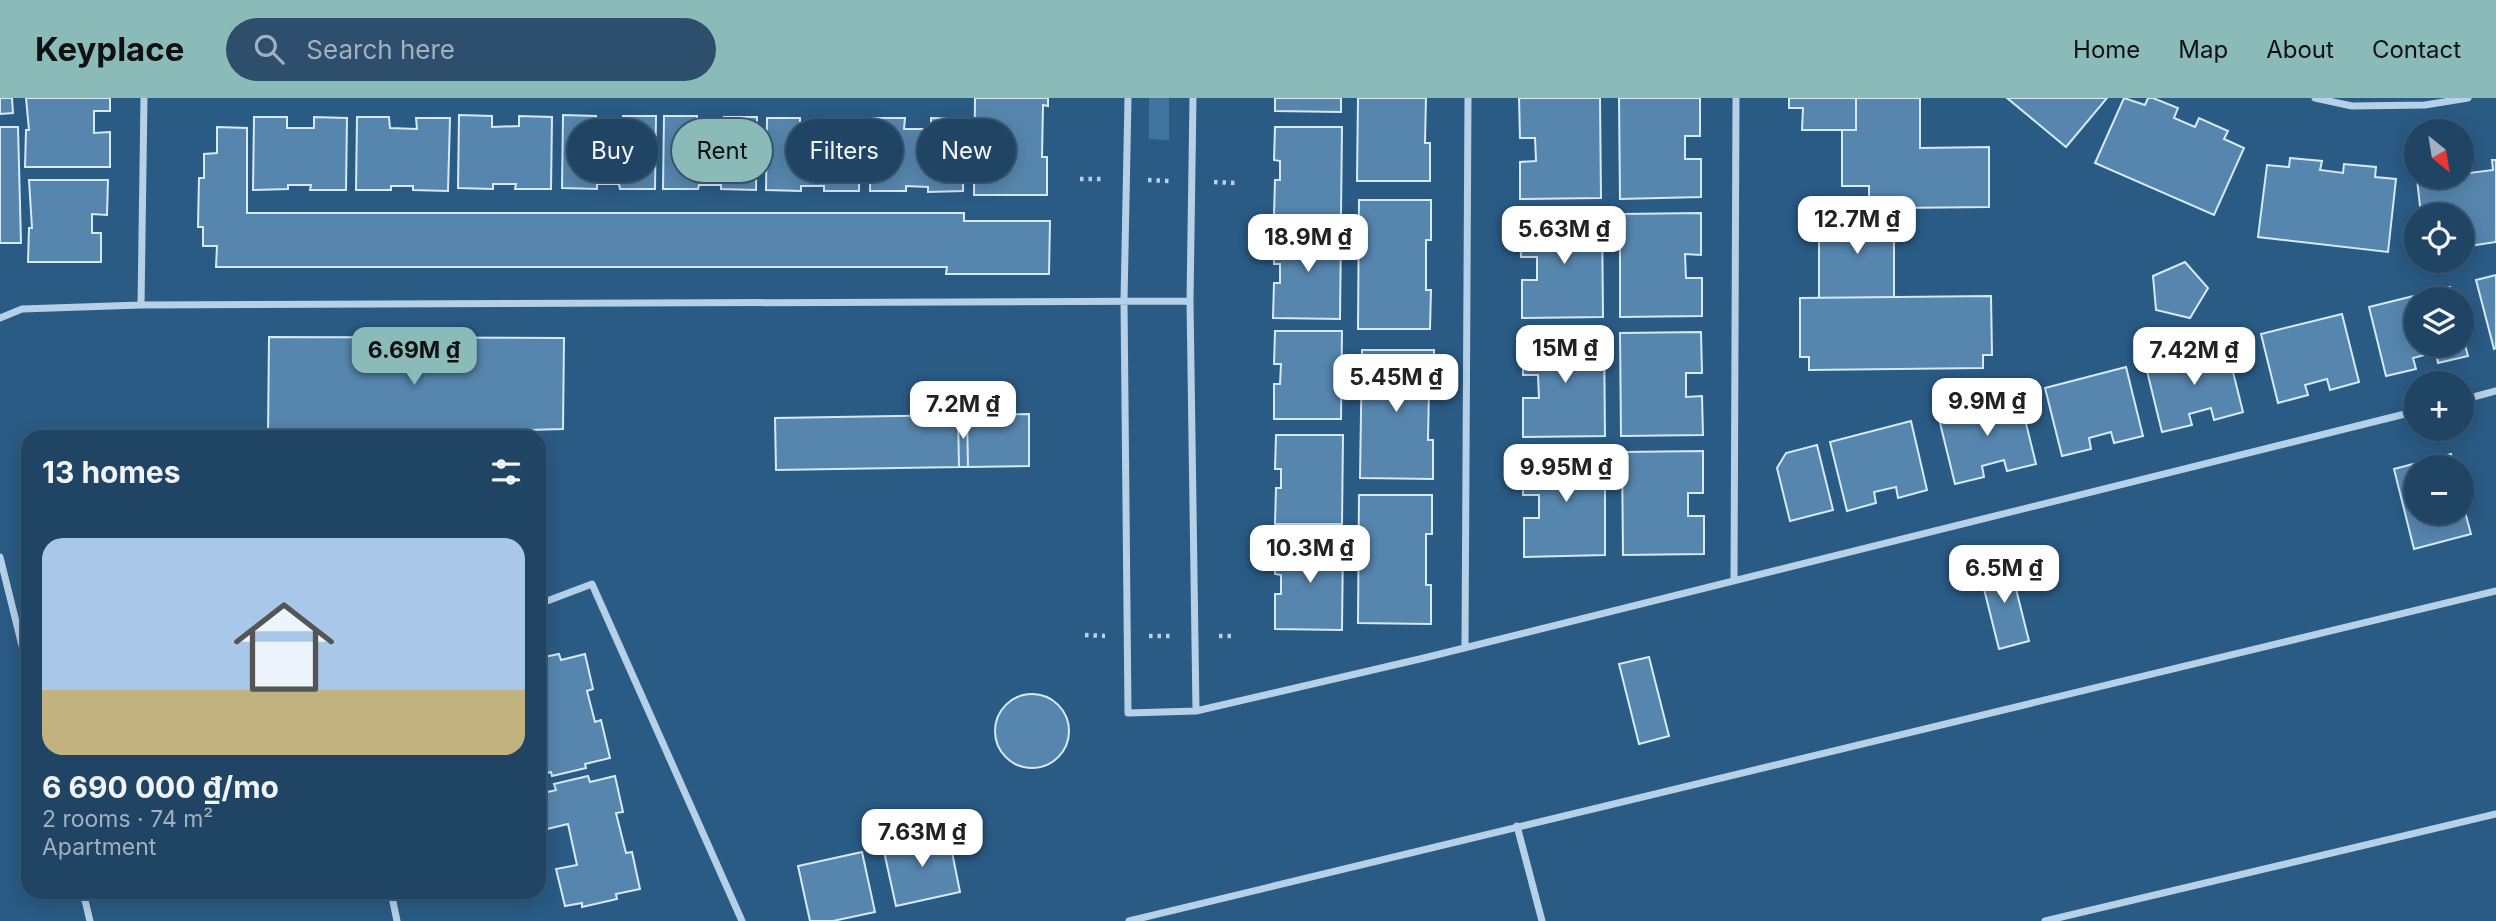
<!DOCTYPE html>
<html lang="en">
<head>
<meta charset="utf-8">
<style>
  :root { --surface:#204464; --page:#2d4e6d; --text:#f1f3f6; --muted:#a2b0bf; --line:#3d5c78; --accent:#8bbbb9 }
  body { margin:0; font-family:Inter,sans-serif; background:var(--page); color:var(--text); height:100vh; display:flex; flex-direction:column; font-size:26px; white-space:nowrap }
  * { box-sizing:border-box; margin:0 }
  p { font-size:23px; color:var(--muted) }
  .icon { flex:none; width:38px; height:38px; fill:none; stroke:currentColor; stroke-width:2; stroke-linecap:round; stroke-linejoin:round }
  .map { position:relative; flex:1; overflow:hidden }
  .drawer { position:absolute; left:21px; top:332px; width:525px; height:469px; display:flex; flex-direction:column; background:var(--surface); border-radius:21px; box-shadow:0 4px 18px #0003,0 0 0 2px var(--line) }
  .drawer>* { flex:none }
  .hud { position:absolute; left:567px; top:21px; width:665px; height:63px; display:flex; gap:14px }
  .needle { width:46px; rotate:150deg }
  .tools { position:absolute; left:2404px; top:21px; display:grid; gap:14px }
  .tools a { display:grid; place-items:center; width:70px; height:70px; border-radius:50%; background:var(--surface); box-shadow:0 4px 18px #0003,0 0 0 2px var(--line); font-size:35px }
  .price { position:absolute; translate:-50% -60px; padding:0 16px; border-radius:14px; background:#fff; color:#222; font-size:23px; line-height:46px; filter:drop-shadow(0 2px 4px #0008) }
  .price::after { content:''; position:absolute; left:50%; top:42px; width:21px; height:16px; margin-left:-10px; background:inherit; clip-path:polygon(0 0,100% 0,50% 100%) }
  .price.current { background:var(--accent); color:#111 }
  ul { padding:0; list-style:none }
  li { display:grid; align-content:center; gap:14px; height:371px; padding:0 21px }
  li+li { border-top:2px solid var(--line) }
  li span { display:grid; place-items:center; height:217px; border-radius:21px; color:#555 }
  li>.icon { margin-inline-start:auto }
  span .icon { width:126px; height:126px; fill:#fffc; stroke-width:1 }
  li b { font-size:30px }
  h2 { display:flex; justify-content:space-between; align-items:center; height:84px; padding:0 21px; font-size:30px }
  .tag { padding:0 24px; border-radius:32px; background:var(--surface); box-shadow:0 4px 18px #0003,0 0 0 2px var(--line); font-size:24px; line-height:63px }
  .tag.current { background:var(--accent); color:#111 }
  header { display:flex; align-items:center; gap:42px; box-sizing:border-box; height:98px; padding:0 35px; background:var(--accent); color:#111 }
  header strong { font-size:33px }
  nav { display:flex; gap:38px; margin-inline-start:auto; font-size:24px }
  .search { width:490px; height:63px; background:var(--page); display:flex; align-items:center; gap:18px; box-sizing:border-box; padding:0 24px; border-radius:38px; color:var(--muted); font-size:26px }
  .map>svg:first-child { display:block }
  .green { fill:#3f74a1 }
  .building { fill:#5686ae; stroke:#d8e9f6; stroke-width:2 }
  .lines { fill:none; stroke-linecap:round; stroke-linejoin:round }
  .path { stroke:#b5d0e7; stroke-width:4.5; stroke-dasharray:3.5 5; stroke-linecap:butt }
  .street { stroke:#b5d0e7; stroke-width:7 }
</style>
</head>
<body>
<header>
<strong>Keyplace</strong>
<div class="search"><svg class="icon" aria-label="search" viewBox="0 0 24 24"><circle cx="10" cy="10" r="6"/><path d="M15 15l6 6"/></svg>Search here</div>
<nav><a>Home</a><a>Map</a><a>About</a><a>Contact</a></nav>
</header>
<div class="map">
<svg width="2496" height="823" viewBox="0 0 2496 823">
  <rect width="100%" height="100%" fill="#2a5b85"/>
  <path class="green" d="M1149,0H1169V42L1149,41Z"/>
  <path class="building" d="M0,0H12L13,15L0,16Z
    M26,0H110V13H94V35L110,34V69H25L26,32H29Z
    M975,0H1048V8L1043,7L1042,59H1047V97H974Z
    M1275,0H1341V14L1275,13Z
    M1358,0H1426L1425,45H1430V83H1357Z
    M1519,0H1600L1601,100L1520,101V64L1536,63L1535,40H1520Z
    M1619,0H1700V38H1685V61H1701V99L1620,101Z
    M1789,0H1856V32H1802L1803,10H1789Z
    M1856,0H1920V50L1989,49V109L1894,110V115H1869V88H1842V32H1856Z
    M2007,0H2107L2066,49Z
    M2124,0L2145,7L2148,0H2153L2178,10L2174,20L2195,29L2199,20L2228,33L2224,41L2244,50L2214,117L2095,65Z
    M459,17L492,18V29L519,28V18L552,19L551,91H515L516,86H493V91L458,90Z
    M563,17L596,18V28L623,29V18H656L655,91H620L619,86H597V91L562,90Z
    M664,18H697V29H724V19H757L756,92L721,91V87H699L698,91H663Z
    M254,19H287V30H314V19L347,20L346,92H310L311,87H288V91L253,92Z
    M357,19H389L390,30L417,31L416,20H450L448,93L413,92V88H391V92H356Z
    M767,20H800V31H827V20L860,21L859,93H824V88H801V93L766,92Z
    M871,20H905L904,31H931V20L964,21L963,93L928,94V89L906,88V93H870Z
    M0,29H18L21,145H0Z
    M217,29L247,30V115H964V123H1050L1049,176H946L947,169H216L217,148H203V129H198L199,80H204V56L217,55Z
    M1275,29H1342L1341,118L1274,117L1275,82H1280V63L1274,62Z
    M2290,60L2322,63L2320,72L2343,75L2344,66L2376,69L2375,79L2396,81L2388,154L2258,139L2267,67L2289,69Z
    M2492,62H2496V144L2462,149V117H2421L2417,81L2462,79V66L2469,65L2470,75L2493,72Z
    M29,82H108L107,117L92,116V135H101V164H28L29,130H32Z
    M1359,102H1431V142H1426V192H1431L1430,231H1358Z
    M1701,115V157L1685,156L1686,180H1702V218L1620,219V116Z
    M1894,115V200H1819V116Z
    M1602,116L1603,219L1522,220V182H1537V159H1521V118Z
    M1274,132H1341L1340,221L1273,220L1274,185H1280V166H1274Z
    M2185,164L2208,190L2190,220L2156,212L2153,178Z
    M2496,177V250L2494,251L2476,182Z
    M2450,189L2453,201H2417V247H2462V236L2468,258L2438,265L2436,254L2413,260L2416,271L2386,278L2369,209Z
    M1991,198L1992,257H1983V270L1809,272V259H1800V200Z
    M2342,216L2359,284L2330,292L2327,281L2305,287L2308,297L2278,305L2261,236Z
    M1275,233H1342L1341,321H1274V286H1280L1281,266H1274Z
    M1701,234L1702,275H1686V299L1702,298L1703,337L1621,338L1620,235Z
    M1604,235L1605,338L1523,339V300H1539L1538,277H1523V236Z
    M269,239L564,240L563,331L528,332V340H268Z
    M2226,246L2243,314L2214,322L2211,310L2189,316L2192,327L2162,334L2145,265Z
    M1362,252H1434V291H1429L1428,342H1433V381L1360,380Z
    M2126,269L2143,338L2114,345L2111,334L2089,340L2091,351L2062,358L2045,290Z
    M2019,297L2036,366L2007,373L2004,362L1982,368L1984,379L1955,386L1938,317Z
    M1029,316V368L968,369L967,317Z
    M958,317H967L968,369H959Z
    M958,317L959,369L776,372L775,320Z
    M1911,323L1927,392L1898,400L1896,389L1874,394L1876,405L1847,413L1830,344Z
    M1276,337H1343L1342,426H1275L1276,390H1281V371H1275Z
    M1817,347L1833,412L1790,423L1777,370L1786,355Z
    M1703,353V395H1688V418H1704V456L1623,457L1622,354Z
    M1605,354V457L1524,459V420H1539V397H1523V356Z
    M2451,356L2454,369H2417V415H2462V403L2471,436L2414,451L2394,371Z
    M1359,397H1432V436H1426V487H1431V526L1358,525Z
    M1276,443H1343L1342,532L1275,531V496H1281V477L1275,476Z
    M2009,463L2029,543L1999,551L1979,471Z
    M559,556L561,562L585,556L593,591L587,593L595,624L601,622L610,660L585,666L586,670L552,678L551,674L539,677V637L546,635L539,606V560Z
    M1649,559L1669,638L1639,646L1619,566Z
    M995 633a37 37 0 1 1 74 0a37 37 0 1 1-74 0Z
    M588,678L590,684L615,678L623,714L616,715L626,755L632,754L640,791L616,796L617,801L582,809V805L565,808L556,771L577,767L568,726L547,731L539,696L556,692L554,686Z
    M948,734L960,794L896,808L883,749Z
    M862,754L875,814L833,823H810L798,768Z"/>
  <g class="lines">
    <path class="path" d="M1080,81H1104
      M1148,82L1170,83
      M1214,84L1235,85
      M1085,537L1105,538
      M1149,538H1171
      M1219,538H1235"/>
    <path class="street" d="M1128,0L1124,203L1128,615L1196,613L1424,560L2417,313
      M1193,0L1190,203L1196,613
      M2315,0L2352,8L2425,7L2468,0
      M141,207L144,0
      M0,220L22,211L141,207L1190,203
      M2462,302L2496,293
      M0,459L28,572
      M1734,481L1736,0
      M539,506L592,486L742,823
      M1465,549L1468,0
      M1517,728L1542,823
      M83,794L90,823
      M391,794L397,823
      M1129,823L2496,493
      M2045,823L2496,716"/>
  </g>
</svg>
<div class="tools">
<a><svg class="needle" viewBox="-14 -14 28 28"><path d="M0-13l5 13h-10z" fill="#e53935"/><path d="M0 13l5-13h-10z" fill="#a2b0bf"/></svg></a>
<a><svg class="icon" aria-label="locate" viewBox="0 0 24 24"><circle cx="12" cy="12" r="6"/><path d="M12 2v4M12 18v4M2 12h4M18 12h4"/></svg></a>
<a><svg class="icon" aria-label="layers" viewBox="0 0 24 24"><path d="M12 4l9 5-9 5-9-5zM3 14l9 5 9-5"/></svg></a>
<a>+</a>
<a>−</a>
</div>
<b class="price" style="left:1857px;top:158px">12.7M ₫</b>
<b class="price" style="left:1564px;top:168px">5.63M ₫</b>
<b class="price" style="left:1308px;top:176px">18.9M ₫</b>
<b class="price" style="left:1565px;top:287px">15M ₫</b>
<b class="price current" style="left:414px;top:289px">6.69M ₫</b>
<b class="price" style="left:2194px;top:289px">7.42M ₫</b>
<b class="price" style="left:1396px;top:316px">5.45M ₫</b>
<b class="price" style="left:1987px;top:340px">9.9M ₫</b>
<b class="price" style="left:963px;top:343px">7.2M ₫</b>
<b class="price" style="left:1566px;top:406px">9.95M ₫</b>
<b class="price" style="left:1310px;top:487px">10.3M ₫</b>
<b class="price" style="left:2004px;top:507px">6.5M ₫</b>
<b class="price" style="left:922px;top:771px">7.63M ₫</b>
<div class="hud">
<a class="tag">Buy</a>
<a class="tag current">Rent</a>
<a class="tag">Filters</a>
<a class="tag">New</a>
</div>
<section class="drawer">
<h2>13 homes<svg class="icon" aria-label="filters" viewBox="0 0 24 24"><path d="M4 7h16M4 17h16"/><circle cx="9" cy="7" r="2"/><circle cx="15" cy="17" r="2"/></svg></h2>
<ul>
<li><span style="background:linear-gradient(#a9c7e8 70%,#c2b280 0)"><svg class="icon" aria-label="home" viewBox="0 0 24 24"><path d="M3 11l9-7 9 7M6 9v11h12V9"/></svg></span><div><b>6 690 000 ₫/mo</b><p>2 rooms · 74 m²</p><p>Apartment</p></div></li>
</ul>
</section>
</div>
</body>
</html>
